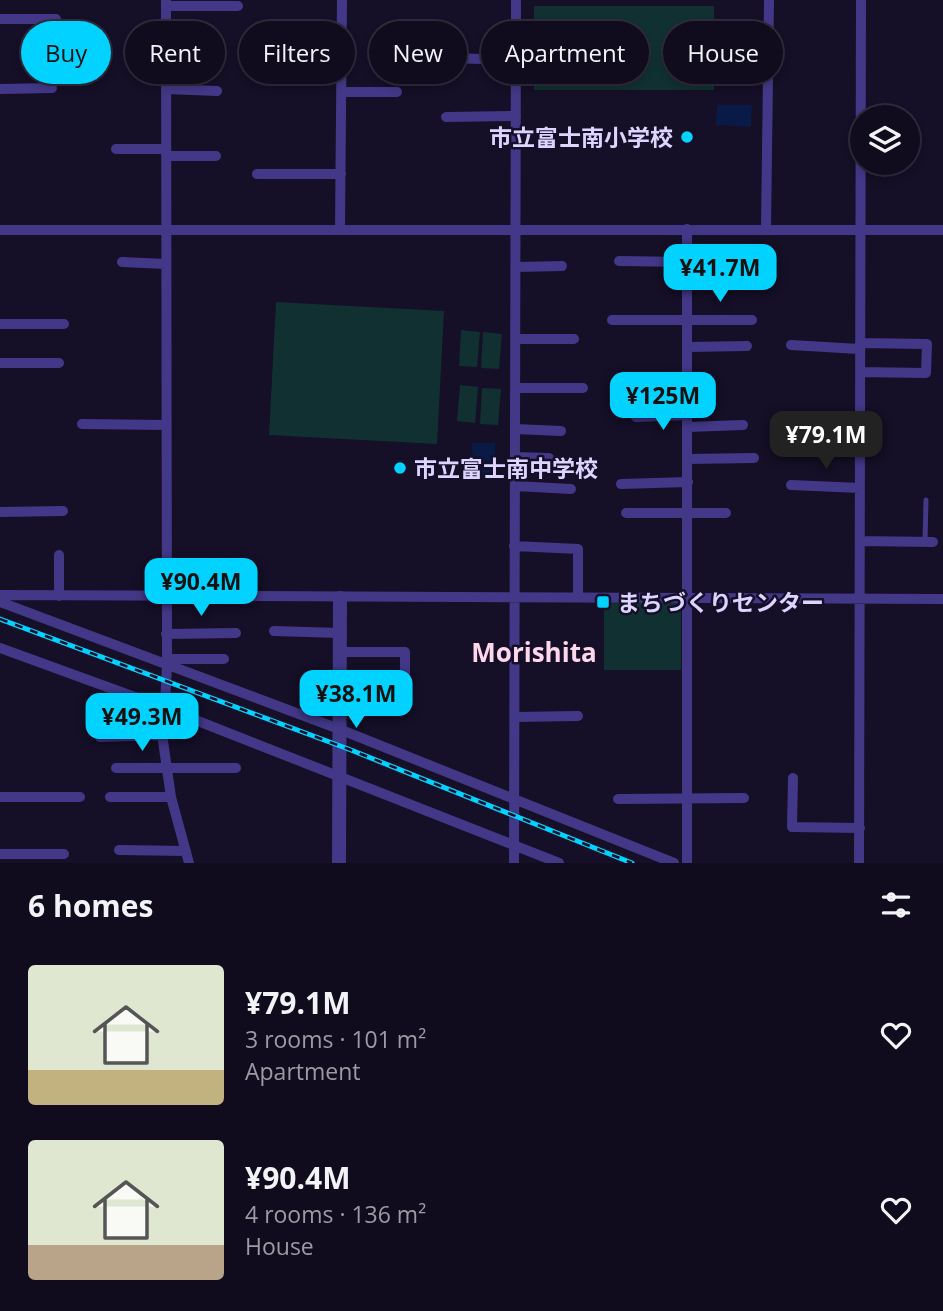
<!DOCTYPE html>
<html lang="en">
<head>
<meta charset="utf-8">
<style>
  :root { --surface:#100b1d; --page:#191426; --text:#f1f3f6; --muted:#9c9ba4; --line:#302b3b; --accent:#01d2ff }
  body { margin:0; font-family:"Open Sans","Noto Sans JP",sans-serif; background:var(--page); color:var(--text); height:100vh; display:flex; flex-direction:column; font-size:26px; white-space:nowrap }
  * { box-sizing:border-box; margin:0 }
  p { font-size:23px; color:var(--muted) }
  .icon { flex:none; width:38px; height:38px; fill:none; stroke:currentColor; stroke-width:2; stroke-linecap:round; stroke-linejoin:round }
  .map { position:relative; height:863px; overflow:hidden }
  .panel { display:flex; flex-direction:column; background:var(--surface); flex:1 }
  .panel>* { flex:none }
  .banner { position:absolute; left:21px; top:21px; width:901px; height:63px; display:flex; gap:14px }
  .fabs { position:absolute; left:850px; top:105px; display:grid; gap:14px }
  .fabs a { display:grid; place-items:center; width:70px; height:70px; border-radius:50%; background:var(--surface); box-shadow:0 4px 10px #0003,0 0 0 2px var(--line); font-size:35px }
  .price { position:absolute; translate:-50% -60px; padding:0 16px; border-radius:14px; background:var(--accent); color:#111; font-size:23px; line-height:46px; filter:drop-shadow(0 2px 4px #0008) }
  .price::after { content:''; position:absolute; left:50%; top:42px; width:21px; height:16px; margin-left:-10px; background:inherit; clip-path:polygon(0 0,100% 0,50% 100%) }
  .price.active { background:#222; color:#fff }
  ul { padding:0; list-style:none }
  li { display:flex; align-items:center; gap:21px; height:175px; padding:0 28px }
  li span { display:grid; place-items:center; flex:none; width:196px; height:140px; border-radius:7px; color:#555 }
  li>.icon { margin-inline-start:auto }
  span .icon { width:84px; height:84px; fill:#fffc; stroke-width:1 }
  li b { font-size:30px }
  h2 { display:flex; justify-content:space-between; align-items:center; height:84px; padding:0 28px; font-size:30px }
  .pill { padding:0 24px; border-radius:32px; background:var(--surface); box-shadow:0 4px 10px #0003,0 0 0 2px var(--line); font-size:24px; line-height:63px }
  .pill.active { background:var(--accent); color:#111 }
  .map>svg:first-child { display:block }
  .green { fill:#113031 }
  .water { fill:#091a46 }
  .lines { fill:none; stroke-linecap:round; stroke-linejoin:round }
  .service { stroke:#423887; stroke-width:5 }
  .minor { stroke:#423887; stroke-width:10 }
  .tertiary { stroke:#423887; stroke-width:14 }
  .rail-casing { stroke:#01d2ff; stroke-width:5 }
  .rail { stroke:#150f27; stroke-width:2.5; stroke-dasharray:8; stroke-linecap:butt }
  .poi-dot { fill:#01d2ff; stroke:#150f27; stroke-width:2.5 }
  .labels { text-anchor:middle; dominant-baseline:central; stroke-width:5; stroke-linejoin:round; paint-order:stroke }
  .poi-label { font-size:23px; font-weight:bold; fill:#ddd5ff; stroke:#150f27; text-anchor:start }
  .quarter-label { font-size:26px; font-weight:bold; fill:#ffd7ed; stroke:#150f27 }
</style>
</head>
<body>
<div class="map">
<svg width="943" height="863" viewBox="0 0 943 863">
  <rect width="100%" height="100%" fill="#150f27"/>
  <path class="green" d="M534,6H714V90H534Z
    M276,302L444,311L437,444L269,435Z
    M461,330L480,332L477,367L459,366Z
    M483,332L502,334L499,369L481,368Z
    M460,385L478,387L475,423L457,421Z
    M482,388L501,389L498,425L480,424Z
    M604,603H681V670H604Z"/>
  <path class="water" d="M717,105H752L751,127L716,125Z
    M472,443H495L496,478H473Z"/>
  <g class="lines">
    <path class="service" d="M925,542L926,500"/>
    <path class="minor" d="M166,0L167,666L163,741L171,797L189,863
      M166,6H238
      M0,19H56
      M446,58L516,60
      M166,61H216
      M0,89L52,88
      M166,89L217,91
      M341,92H397
      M446,117L516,116
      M116,149H166
      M166,156H216
      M257,174H341
      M340,228L342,0
      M766,228L769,0
      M0,230H943
      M619,261L686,262
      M122,262L166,264
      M516,267L562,266
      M612,320H752
      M0,324H64
      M516,339H574
      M860,343L927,344L926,373L860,372
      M791,345L859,349
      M688,347L747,346
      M0,363H59
      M515,388H583
      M636,417L688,415
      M82,424L166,425
      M688,427L743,425
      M515,429L561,431
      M794,429L860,430
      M515,457L549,458
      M688,459L754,458
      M621,484L688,482
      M791,485L860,488
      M515,486L571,489
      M0,512L63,511
      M626,513H726
      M860,541L933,542
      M514,546L578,549V598
      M0,595L943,599
      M59,596V555
      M0,602L339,729L674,863
      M274,631L340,633
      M166,634L236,633
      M0,648L165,708L559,863
      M167,659H224
      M339,676L405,677V652H340
      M515,717L578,716
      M100,737L163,735
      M116,768H236
      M793,778L792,827L860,828
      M0,797H80
      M110,797H171
      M618,799L744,798
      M119,850L186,851
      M0,854H64
      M514,863L516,0
      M687,863V229
      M859,863L861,0"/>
    <path class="tertiary" d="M339,863L340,598"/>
    <g class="rail-casing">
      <path id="rail" d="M0,619L351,750L632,863"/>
    </g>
    <use href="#rail" class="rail"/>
  </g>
  <g class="poi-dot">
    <circle cx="687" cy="137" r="7"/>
    <circle cx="400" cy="468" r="7"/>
    <rect x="596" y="595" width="14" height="14" rx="3.5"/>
  </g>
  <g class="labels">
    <g class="poi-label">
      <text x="673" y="137" text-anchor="end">市立富士南小学校</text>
      <text x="414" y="468">市立富士南中学校</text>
      <text x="617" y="602">まちづくりセンター</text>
    </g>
    <g class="quarter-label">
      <text x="534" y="652">Morishita</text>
    </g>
  </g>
</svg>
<div class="fabs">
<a><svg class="icon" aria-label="layers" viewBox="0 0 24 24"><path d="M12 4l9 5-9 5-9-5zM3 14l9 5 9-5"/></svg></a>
</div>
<b class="price" style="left:720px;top:304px">¥41.7M</b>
<b class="price" style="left:663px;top:432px">¥125M</b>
<b class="price active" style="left:826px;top:471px">¥79.1M</b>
<b class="price" style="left:201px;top:618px">¥90.4M</b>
<b class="price" style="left:356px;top:730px">¥38.1M</b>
<b class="price" style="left:142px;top:753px">¥49.3M</b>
<div class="banner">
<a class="pill active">Buy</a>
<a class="pill">Rent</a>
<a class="pill">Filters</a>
<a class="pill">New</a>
<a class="pill">Apartment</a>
<a class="pill">House</a>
</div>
</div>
<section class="panel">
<h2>6 homes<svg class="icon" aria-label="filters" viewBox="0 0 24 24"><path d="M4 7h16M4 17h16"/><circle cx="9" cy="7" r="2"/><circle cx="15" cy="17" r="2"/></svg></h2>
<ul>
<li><span style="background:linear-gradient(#dfe7d0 75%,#c2b280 0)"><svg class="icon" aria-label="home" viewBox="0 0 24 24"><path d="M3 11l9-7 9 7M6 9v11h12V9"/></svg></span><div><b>¥79.1M</b><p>3 rooms · 101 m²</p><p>Apartment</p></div><svg class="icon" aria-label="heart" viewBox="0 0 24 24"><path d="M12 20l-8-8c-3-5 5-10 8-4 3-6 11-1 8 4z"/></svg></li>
<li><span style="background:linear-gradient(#dfe7d0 75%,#b9a48a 0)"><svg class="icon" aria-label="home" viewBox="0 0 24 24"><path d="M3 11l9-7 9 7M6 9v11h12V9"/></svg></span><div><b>¥90.4M</b><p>4 rooms · 136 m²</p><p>House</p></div><svg class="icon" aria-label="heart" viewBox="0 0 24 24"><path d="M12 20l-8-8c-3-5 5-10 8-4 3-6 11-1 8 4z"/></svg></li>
</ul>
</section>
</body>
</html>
